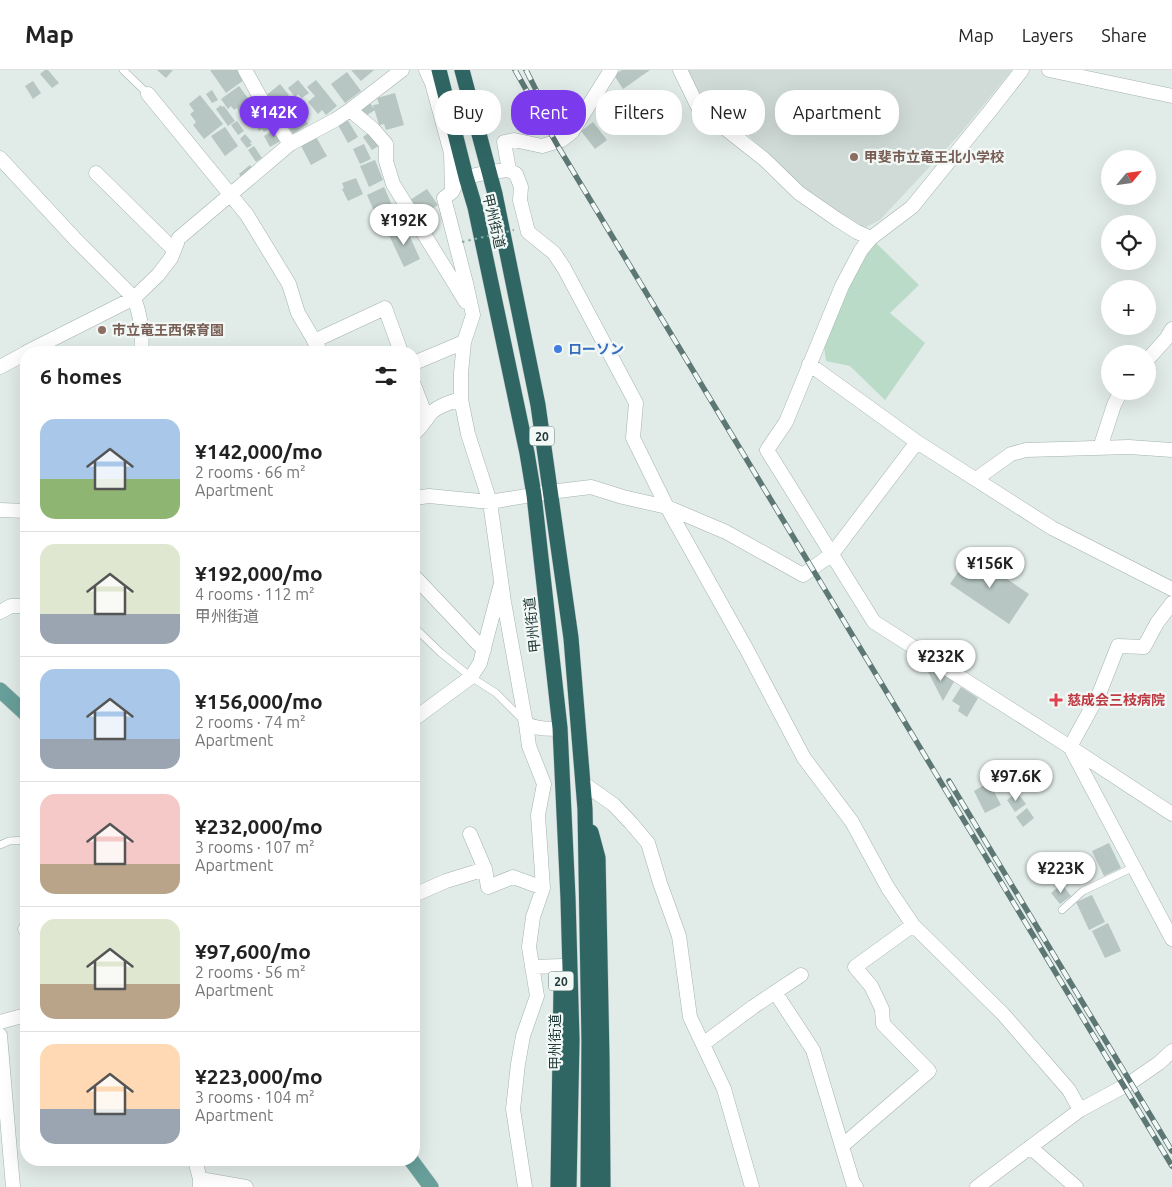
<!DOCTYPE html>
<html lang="en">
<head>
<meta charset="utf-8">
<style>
  :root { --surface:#fff; --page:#f2f2f2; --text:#222; --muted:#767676; --line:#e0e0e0; --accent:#7c3aed }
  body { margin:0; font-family:Ubuntu,"Noto Sans JP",sans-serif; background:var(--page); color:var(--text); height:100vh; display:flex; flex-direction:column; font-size:19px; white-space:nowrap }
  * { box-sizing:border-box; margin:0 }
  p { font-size:16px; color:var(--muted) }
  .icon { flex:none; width:28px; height:28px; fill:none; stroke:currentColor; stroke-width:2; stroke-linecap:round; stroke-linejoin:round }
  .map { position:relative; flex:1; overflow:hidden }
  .sheet { position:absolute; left:20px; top:276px; width:400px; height:820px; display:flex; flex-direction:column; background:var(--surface); border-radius:20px; box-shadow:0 5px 20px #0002 }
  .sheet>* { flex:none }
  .hud { position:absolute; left:435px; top:20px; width:475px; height:45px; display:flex; gap:10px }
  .needle { width:32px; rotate:61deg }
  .tools { position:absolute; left:1101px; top:80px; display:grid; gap:10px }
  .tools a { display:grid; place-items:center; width:55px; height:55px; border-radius:50%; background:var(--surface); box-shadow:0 5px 20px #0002; font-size:25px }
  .price { position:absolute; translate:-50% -42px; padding:0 11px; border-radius:18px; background:#fff; color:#222; font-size:16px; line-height:32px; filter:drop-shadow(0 1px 2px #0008) }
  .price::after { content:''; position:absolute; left:50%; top:30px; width:15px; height:11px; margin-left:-8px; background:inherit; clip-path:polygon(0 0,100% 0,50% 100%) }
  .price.active { background:var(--accent); color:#fff }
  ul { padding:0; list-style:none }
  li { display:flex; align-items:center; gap:15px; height:125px; padding:0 20px }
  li+li { border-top:1px solid var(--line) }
  li span { display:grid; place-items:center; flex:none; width:140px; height:100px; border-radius:15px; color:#555 }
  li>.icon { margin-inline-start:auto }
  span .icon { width:60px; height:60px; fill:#fffc; stroke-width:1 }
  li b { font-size:21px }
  h2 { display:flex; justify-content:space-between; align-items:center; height:60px; padding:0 20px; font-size:21px }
  .pill { padding:0 18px; border-radius:20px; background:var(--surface); box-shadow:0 5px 20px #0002; font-size:18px; line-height:45px }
  .pill.active { background:var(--accent); color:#fff }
  header { display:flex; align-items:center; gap:30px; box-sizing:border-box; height:70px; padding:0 25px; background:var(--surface); border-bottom:1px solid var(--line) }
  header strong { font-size:24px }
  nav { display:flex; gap:28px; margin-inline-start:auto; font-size:18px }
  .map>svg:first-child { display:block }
  .built { fill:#d0dbd8 }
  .green { fill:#bbdbc9 }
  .building { fill:#b7c6c2 }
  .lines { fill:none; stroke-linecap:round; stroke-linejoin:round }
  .lane-casing { stroke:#a4b3b0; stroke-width:8 }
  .street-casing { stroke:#a4b3b0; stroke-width:15 }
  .primary-casing { stroke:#c1c8c8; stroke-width:16 }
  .highway-casing { stroke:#c1c8c8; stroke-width:16 }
  .lane { stroke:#fff; stroke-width:7 }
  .street { stroke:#fff; stroke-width:14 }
  .primary { stroke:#689f9a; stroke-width:15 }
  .highway { stroke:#2f6664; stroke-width:15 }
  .rail-casing { stroke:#5d7774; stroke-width:5.5 }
  .rail { stroke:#f2f8f6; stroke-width:4; stroke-dasharray:11; stroke-linecap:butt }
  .path-bridge { stroke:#83ada7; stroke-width:2; stroke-dasharray:2.5 4; stroke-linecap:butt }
  .education-dot { fill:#8d6e63; stroke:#f2f8f6; stroke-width:2 }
  .shop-dot { fill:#3f7fe0; stroke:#f2f8f6; stroke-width:2 }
  .health-dot { fill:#e0444e; stroke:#f2f8f6; stroke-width:2 }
  .labels { text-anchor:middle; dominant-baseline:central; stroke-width:4.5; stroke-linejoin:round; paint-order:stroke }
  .shield { fill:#f2f8f6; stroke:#607472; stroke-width:1 }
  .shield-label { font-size:12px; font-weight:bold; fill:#223b39 }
  .education-label { font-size:14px; font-weight:bold; fill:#785e54; stroke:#f2f8f6; text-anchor:start }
  .street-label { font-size:14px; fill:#223b39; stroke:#f2f8f6 }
  .shop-label { font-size:14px; font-weight:bold; fill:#366cbe; stroke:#f2f8f6; text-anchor:start }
  .health-label { font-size:14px; font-weight:bold; fill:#be3a42; stroke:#f2f8f6; text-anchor:start }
</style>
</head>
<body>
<header>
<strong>Map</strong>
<nav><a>Map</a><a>Layers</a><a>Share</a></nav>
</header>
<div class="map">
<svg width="1172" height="1117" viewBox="0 0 1172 1117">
  <rect width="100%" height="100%" fill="#e1ebe8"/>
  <path class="built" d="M689,0H1012L960,64L880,150L864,158L848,152L791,108L749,66L699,30L688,1Z"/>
  <path class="green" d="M875,172L919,215L890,243L925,273L885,330L850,296L826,291L823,270L845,220Z"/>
  <path class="building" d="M45,0H48L59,13L52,18L40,4Z
    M157,0H173L166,8Z
    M210,0H237L244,10L226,23Z
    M351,0H374L361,11Z
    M622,0H650L623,19L614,5Z
    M347,2L361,21L345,33L331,14Z
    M298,10L309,23L302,28L298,24L295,27L288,18Z
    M316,10L337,36L326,45L322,40L318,44L308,32L315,26L307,17Z
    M33,11L41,23L33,29L25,16Z
    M280,14L289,25L271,39L263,28Z
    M239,16L253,35L240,44L237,38L234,40L231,36L228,39L221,29Z
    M212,20L218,30L212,33L206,24Z
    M395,23L404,55L386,60L384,54L379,55L373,35L379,34L377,28Z
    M200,25L223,54L204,69L193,55L196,52L190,44L194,41L189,34Z
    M292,30L308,54L293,64L288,56L284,59L280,53L284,50L277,41Z
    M368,30L375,40L364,47L358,36Z
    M259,34L266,43L257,49L255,47L251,49L246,43Z
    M221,35L222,37L224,36L235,51L228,56L216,39Z
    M269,46L274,55L264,62L262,59L259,61L255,54Z
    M347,49L358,67L348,73L338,55Z
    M237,51L244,61L238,65L231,55Z
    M593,52L607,70L595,79L581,61Z
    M225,57L238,76L225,86L211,66Z
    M277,58L284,69L270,77L264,66Z
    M371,61L380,75L372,80L363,67Z
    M245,64L252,72L250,73L252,75L247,78L240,69Z
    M316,67L327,86L311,95L301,76Z
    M364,74L371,89L360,94L353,79Z
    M254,76L262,88L256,92L248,80Z
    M375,90L383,110L369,117L360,96Z
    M250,95L255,101L243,110L239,104Z
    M356,108L363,124L348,131L342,119L344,118L342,113Z
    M384,117L398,149L381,157L367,125Z
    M427,119L438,135L417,148L407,132Z
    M405,156L420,189L404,197L388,163Z
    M970,484L1029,524L1009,554L950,514Z
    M930,596L955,610L943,631L927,600Z
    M961,617L978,628L967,647L958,641L960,636L952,631Z
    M989,712L1001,735L985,743L974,721Z
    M1017,722L1026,734L1015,742L1007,730Z
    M1027,738L1034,748L1023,757L1016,747Z
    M1109,773L1121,798L1104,806L1092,781Z
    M1062,814L1071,826L1060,834L1051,823Z
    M1092,825L1105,852L1089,860L1076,832Z
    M1108,853L1121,881L1105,888L1092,861Z"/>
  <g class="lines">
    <g class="lane-casing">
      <path id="lane" d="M123,0L148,24
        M414,557L441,583L471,607L496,623L522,649
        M0,775L9,771L26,770
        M1062,840L1083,821L1134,797"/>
    </g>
    <g class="street-casing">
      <path id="street" d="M245,0L260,27L290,74
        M426,0L432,13L451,83L452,121
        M680,0L698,37L764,89L799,123L838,150L857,162L871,168
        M1022,0L990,41L912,137L871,168L861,180L842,216L786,352L767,380L874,552L1070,677L1172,744
        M1049,0L1172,26
        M148,24L247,145L289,214L298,243L321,282
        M350,40L373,59L386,74V91L393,114L466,232
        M0,88L76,170L134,228C141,246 143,263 141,282
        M509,100L516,104L521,117L520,130L528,162L554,183L564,198L636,333L633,368L667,437L747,580L804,688L852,752L888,818L913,855L1003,944L1069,1020L1080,1040
        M96,103L174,180
        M314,271L385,238L401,282
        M27,282L134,228L158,205L171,188L179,168L231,124L290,74L335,50L350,40L402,0
        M1148,289L1166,269L1172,259
        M414,293L464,272
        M809,294L917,372L1052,458L1172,519
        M0,297L26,283
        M414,315L427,349
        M414,363C422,358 425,349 432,342C440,335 451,332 461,329
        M1100,378L1114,335L1121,321
        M976,409L1011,384L1026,380L1129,377L1172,380
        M414,428L429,426L490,432L550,422L591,417L623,427L667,437L726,462L803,505L832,484L917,372
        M0,440L26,441
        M414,506L484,580
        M1172,533L1157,553L1144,577L1118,576L1099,624L1070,677L1172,869
        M0,542L11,536H26
        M414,649L471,607L480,593L500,517
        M526,654C538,659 548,660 560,658
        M583,713L614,735L631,753L648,773L660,813L679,866L690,947L724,1019L752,1117
        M470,764L485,799
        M414,825L446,811L485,799L488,817L513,807L543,818
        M25,859L26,858
        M532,897L562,896
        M775,922L813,980L853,1113L856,1117
        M0,952L26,945
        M0,965L13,1117
        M703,974L753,937L801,905
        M842,1076L929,1001L883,954L882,939L871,916L855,897L913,855
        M1030,1077L1076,1117
        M195,1090L200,1109V1117
        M200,1109L246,1117
        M525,1117L513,1039L518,994L523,966L537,926L529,877L533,847L543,818L538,745L544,714L529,676L526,654L504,532L490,432L468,364L461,329V303L464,272L473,245L466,213L444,128L452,122L458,109L489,102L509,100L504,72L514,70L542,76L562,70L572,62L611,0
        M977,1117L1080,1040L1130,1013L1159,993L1172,981"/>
    </g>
    <g class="primary-casing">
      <path id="primary" d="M0,620L26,644
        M411,1090L431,1117"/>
    </g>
    <g class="highway-casing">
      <path id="highway" d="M439,0L466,107L475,137L527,383L534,425L560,658L568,828L572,970L569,1117
        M462,0L495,124L538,335L571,568L585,739L589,971L588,1117
        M591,762L598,788L602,989L603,1117
        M558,1117L561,920"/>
    </g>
    <use href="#lane" class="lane"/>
    <use href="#street" class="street"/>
    <use href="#primary" class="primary"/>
    <use href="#highway" class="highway"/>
    <g class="rail-casing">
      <path id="rail" d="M515,0L559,78L1172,1096
        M526,0L553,54
        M949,711L1172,1081"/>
    </g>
    <use href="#rail" class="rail"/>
    <path class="path-bridge" d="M462,172L514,160"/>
  </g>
  <g class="education-dot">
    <circle cx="854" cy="87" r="5"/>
    <circle cx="102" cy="260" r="5"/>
  </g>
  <circle class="shop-dot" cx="558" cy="279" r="5"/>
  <path class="health-dot" d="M1053.5 622.5h5v5h5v5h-5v5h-5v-5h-5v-5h5z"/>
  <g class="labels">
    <g class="shield">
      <rect x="529.5" y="356.5" width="25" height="19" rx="4"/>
      <rect x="548.5" y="901.5" width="25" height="19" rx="4"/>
    </g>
    <g class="shield-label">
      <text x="542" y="366">20</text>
      <text x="561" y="911">20</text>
    </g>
    <g class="education-label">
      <text x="864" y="87">甲斐市立竜王北小学校</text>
      <text x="112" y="260">市立竜王西保育園</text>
    </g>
    <g class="street-label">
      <text transform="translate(494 151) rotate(77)">甲州街道</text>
      <text transform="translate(532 555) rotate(-96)">甲州街道</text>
      <text transform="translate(555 972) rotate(-90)">甲州街道</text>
    </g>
    <g class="shop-label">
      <text x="568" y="279">ローソン</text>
    </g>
    <g class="health-label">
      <text x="1067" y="630">慈成会三枝病院</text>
    </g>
  </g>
</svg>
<div class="tools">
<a><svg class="needle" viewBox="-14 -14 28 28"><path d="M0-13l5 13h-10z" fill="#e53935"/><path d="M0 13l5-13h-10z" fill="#767676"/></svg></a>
<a><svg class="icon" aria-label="locate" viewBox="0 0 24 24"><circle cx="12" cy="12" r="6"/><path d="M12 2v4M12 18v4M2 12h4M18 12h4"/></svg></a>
<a>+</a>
<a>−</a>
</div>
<b class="price active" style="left:274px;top:68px">¥142K</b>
<b class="price" style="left:404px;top:176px">¥192K</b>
<b class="price" style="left:990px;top:519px">¥156K</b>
<b class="price" style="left:941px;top:612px">¥232K</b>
<b class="price" style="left:1016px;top:732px">¥97.6K</b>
<b class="price" style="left:1061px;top:824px">¥223K</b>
<div class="hud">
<a class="pill">Buy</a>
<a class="pill active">Rent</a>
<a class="pill">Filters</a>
<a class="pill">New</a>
<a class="pill">Apartment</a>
</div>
<section class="sheet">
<h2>6 homes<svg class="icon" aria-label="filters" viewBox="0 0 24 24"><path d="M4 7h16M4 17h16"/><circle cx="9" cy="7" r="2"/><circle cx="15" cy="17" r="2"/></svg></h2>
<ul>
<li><span style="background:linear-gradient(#a9c7e8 60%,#8fb573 0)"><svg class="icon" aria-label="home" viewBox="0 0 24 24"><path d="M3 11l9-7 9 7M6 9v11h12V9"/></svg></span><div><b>¥142,000/mo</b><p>2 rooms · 66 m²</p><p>Apartment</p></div></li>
<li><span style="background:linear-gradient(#dfe7d0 70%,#9aa5b1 0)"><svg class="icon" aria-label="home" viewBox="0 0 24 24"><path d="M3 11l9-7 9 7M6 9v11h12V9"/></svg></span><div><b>¥192,000/mo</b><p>4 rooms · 112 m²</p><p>甲州街道</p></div></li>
<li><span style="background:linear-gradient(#a9c7e8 70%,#9aa5b1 0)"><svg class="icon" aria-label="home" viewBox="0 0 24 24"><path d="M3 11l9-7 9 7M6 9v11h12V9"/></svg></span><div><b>¥156,000/mo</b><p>2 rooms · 74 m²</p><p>Apartment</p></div></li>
<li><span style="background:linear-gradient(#f6c9c9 70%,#b9a48a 0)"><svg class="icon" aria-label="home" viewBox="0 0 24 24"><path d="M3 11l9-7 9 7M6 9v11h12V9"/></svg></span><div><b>¥232,000/mo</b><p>3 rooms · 107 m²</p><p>Apartment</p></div></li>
<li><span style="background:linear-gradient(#dfe7d0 65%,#b9a48a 0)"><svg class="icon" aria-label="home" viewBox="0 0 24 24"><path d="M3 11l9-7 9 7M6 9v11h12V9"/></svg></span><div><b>¥97,600/mo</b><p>2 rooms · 56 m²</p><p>Apartment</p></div></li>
<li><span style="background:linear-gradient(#ffd9b3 65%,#9aa5b1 0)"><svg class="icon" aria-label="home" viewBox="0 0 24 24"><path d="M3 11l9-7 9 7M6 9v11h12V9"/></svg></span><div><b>¥223,000/mo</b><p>3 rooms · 104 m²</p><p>Apartment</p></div></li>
</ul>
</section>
</div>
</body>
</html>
